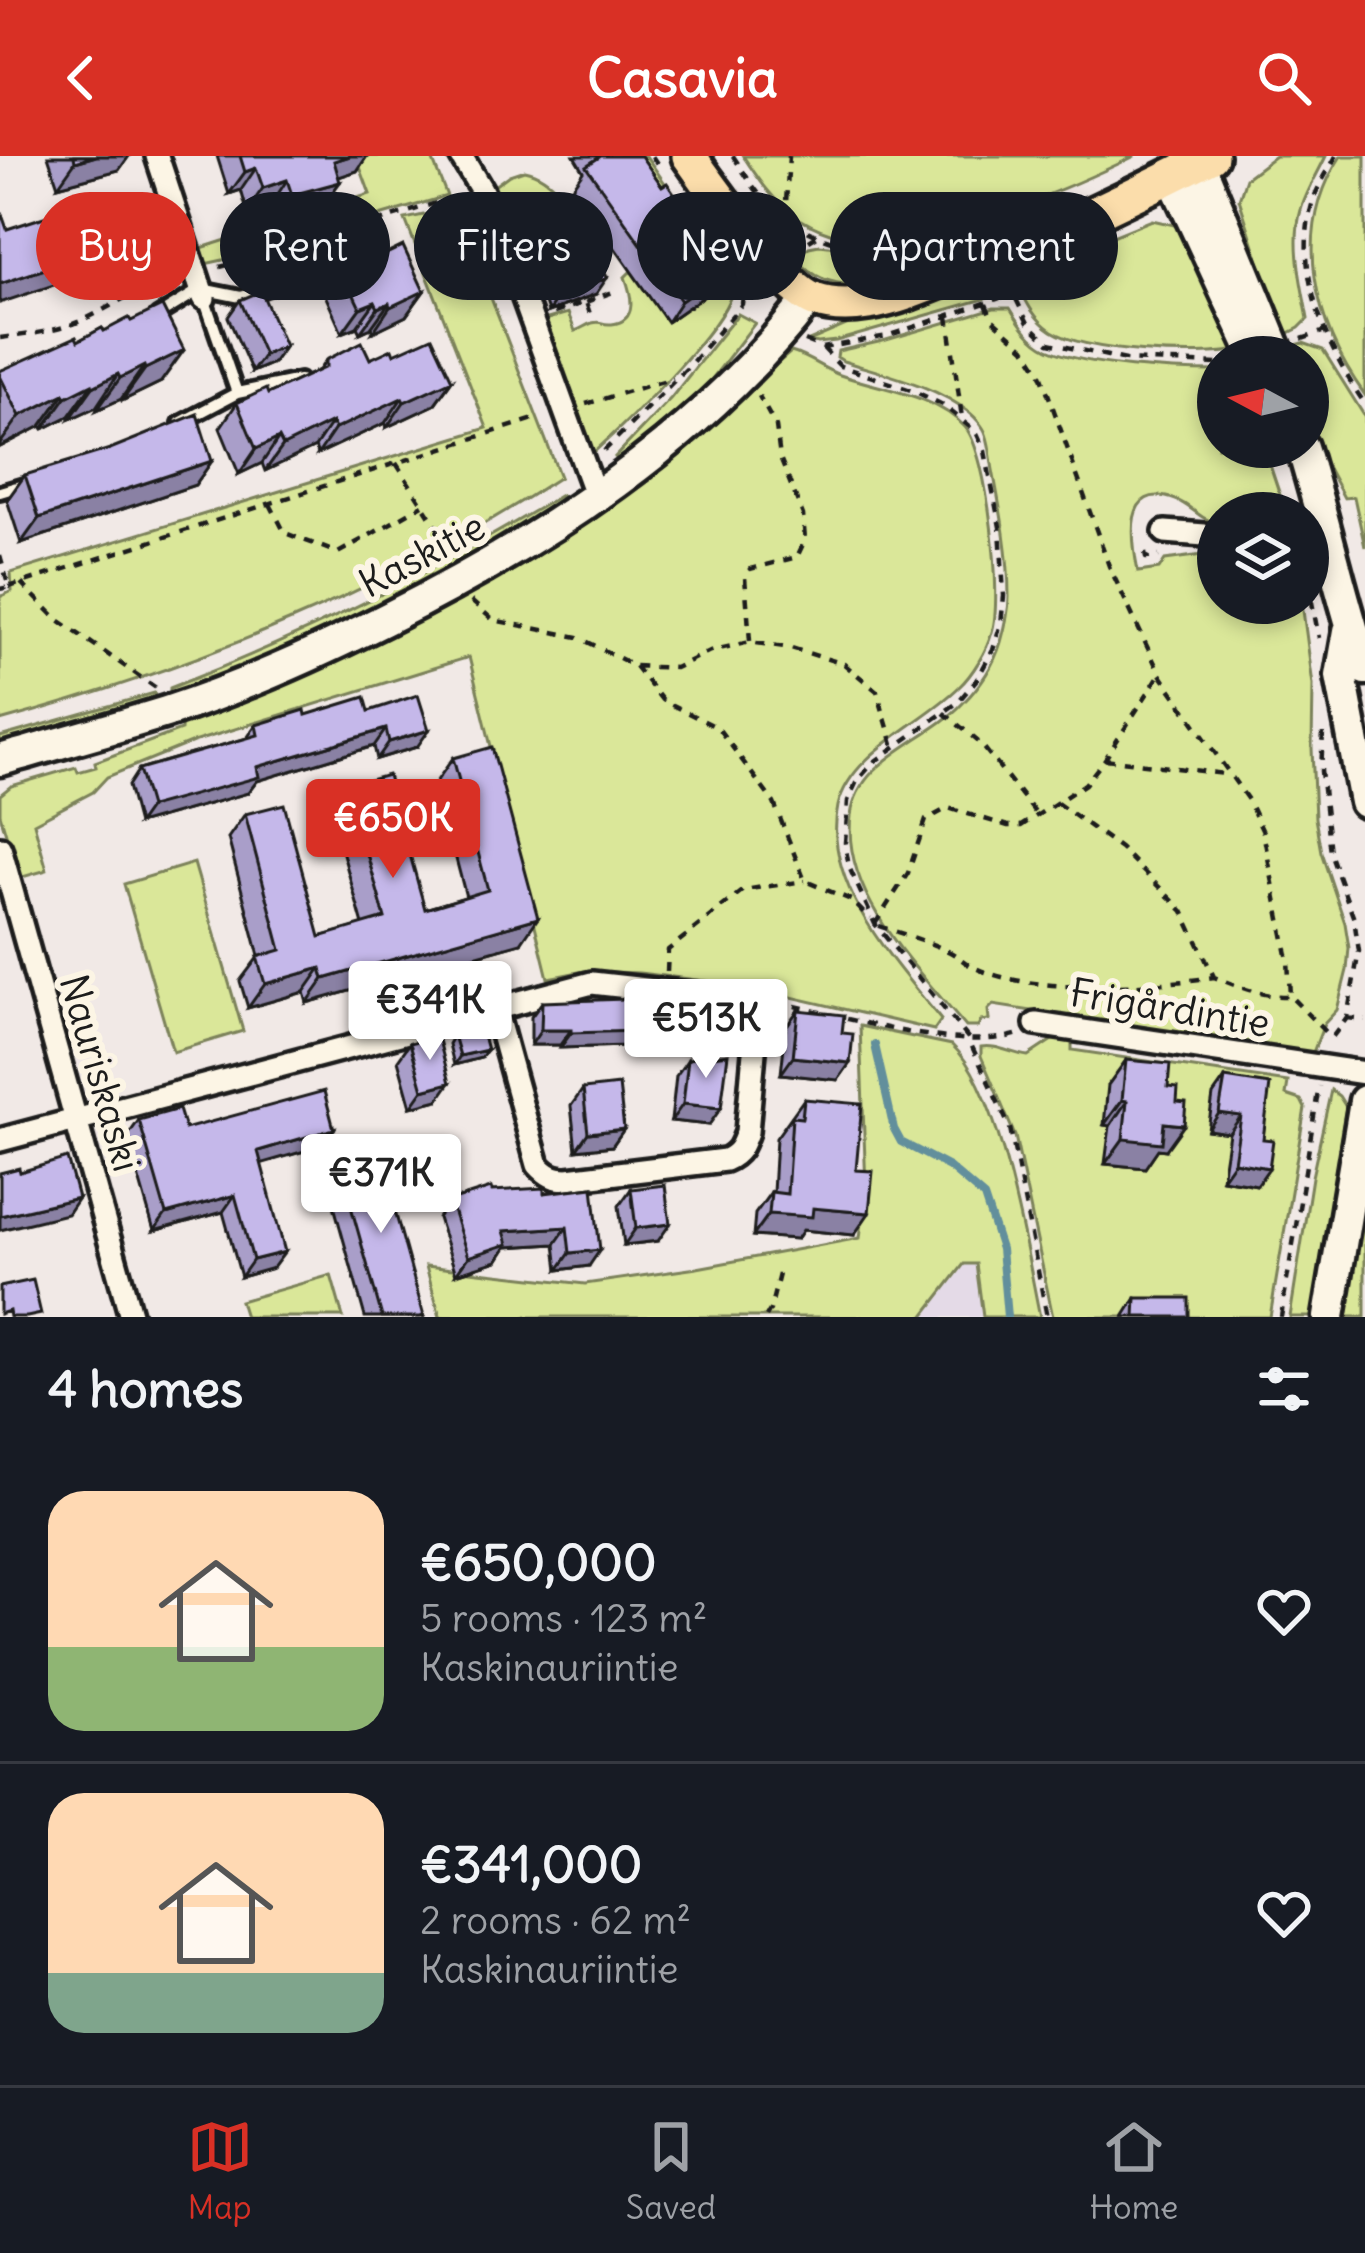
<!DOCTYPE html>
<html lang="en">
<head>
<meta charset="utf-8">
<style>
  :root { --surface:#171b24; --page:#242831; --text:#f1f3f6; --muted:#9ea1a6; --line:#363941; --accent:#d93025 }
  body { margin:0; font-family:Delius,sans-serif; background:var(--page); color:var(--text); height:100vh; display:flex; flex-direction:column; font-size:45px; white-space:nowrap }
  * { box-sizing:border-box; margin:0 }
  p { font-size:39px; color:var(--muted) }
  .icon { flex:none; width:66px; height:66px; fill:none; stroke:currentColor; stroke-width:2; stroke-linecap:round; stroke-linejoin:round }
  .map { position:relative; height:1161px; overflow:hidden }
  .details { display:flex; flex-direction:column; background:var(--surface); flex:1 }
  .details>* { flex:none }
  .guide { position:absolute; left:36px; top:36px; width:1293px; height:108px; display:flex; gap:24px }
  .needle { width:78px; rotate:277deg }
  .fabs { position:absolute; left:1197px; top:180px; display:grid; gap:24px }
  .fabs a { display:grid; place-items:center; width:132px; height:132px; border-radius:50%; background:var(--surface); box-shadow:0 6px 18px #0003; font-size:60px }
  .price { position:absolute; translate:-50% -102px; padding:0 27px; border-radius:12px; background:#fff; color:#222; font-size:39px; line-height:78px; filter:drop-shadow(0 3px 6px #0008) }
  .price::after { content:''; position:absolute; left:50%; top:72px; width:36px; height:27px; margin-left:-18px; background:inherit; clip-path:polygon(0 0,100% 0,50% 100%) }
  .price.on { background:var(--accent); color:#fff }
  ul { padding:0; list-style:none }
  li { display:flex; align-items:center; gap:36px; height:300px; padding:0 48px }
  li+li { border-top:3px solid var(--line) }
  li span { display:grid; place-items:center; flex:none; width:336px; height:240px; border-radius:36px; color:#555 }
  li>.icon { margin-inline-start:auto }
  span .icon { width:144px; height:144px; fill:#fffc; stroke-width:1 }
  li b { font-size:51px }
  h2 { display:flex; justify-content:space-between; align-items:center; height:144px; padding:0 48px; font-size:51px }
  .tag { padding:0 42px; border-radius:54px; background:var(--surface); box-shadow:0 6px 18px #0003; font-size:42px; line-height:108px }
  .tag.on { background:var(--accent); color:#fff }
  header { display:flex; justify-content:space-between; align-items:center; height:156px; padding:0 48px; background:var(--accent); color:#fff; font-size:54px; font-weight:800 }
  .tabs { display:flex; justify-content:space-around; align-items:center; height:168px; border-top:3px solid var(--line); background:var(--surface); font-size:33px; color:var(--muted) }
  .tabs a { display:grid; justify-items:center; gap:6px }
  .tabs .on { color:var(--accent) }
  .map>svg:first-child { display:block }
  .built { fill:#e4dae7 }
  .green { fill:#dae799; stroke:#7b825a; stroke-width:3 }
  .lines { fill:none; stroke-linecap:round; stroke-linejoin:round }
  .stream { stroke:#628f9c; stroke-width:8 }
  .lane-casing { stroke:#1c1c1c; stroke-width:20 }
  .street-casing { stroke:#1c1c1c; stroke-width:30 }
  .secondary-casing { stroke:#1c1c1c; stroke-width:39 }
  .primary-casing { stroke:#1c1c1c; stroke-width:42 }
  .path { stroke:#1c1c1c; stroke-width:4.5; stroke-dasharray:9 9; stroke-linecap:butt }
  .lane { stroke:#fcf5e5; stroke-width:10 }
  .street { stroke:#fcf5e5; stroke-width:21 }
  .secondary { stroke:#fcf5e5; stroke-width:30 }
  .primary { stroke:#fbddab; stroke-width:33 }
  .wall { fill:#a99ec9; stroke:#1c1c1c; stroke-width:3 }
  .shaded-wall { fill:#8a81a4; stroke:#1c1c1c; stroke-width:3 }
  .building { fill:#c5b8ea; stroke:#1c1c1c; stroke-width:3 }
  .labels { text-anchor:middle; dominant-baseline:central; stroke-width:12; stroke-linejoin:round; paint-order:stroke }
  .street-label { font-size:39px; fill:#1c1c1c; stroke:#fcf5e5 }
</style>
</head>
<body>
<header><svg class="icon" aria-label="back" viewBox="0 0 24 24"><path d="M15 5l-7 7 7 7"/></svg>Casavia<svg class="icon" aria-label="search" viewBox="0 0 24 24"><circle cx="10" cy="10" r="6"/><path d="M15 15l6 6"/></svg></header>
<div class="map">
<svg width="1365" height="1161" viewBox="0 0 1365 1161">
  <rect width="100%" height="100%" fill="#f1e9e6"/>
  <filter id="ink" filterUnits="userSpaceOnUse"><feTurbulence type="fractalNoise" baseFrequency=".00833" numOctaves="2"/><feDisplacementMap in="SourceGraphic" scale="24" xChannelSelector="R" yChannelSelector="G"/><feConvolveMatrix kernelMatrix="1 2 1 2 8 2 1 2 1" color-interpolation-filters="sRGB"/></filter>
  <g filter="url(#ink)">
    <path class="built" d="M964,1108H977L983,1161H924Z"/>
    <path class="green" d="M356,0H431L447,40L251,98L200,109L195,94L370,38Z
      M620,0H646L687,59L732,136C721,176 625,268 592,298L544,164L568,157L575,175C581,173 586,169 592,167C604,164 599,169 612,168C639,165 631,137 625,121L631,115L667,165Z
      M743,0H1135C1098,18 1062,34 1023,48C950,77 862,109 791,57C771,43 757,20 743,0Z
      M1275,0H1326C1318,17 1306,36 1301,54C1291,88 1302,130 1308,163L1299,172L1283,180L1239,43L1246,22Z
      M1341,0H1365V239C1314,169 1291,76 1341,0Z
      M524,14C553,20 572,49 580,76L572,80L563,55L519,71L526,92L514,96L490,33L509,19Z
      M437,56L452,60L464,72L560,321C390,432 195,512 0,565V441L12,435L11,417L487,272L405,63Z
      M1152,64L1179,70L1240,194C1199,202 1087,197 1052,175C1032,162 1024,141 1014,120Z
      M969,82L972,90C921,110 843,157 798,104V101L809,91L819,89C881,96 908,102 969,82Z
      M984,124L991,141L836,185L818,187L809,185L846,169Z
      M994,152H1010C1020,168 1030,184 1048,193C1088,211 1173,215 1218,215V291H1264L1280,339L1277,357H1218V367C1200,364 1192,350 1176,344C1122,324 1132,386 1138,416L1159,413L1165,404L1218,397V447H1302L1313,529L1312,592L1315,662L1321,696L1345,767L1349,792L1347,814L1337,854L1324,868L1312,899L993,849L988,854L989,864L981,865L978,871H966C919,815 841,739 851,660C858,602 927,586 963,547C980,530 994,509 1001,486C1005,472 1009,455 1009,441C1009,398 1001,356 993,314C991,303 990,289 986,278C984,271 975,261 970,257C935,229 884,218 843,205L837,201L838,195L883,185Z
      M738,158L755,167L705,232L621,307L615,301L671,242Z
      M1303,187L1323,194L1365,261V391L1354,341L1344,342L1315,288L1308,266V201H1288L1285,192Z
      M791,196C809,201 823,213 840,219C880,233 935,238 965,271C988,297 1003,442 992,476C987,494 973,518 959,531C923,567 850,597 838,650C821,728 897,809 941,864L934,874L739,829L639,817L584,815L548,822L469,501L193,586L107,621L93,636L34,667L47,714L19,722L0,658V639L11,630L76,611L78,616L96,611L95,606L181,574L182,561L331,505L594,362Z
      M561,339L565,346C439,423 308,487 170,539V532C309,478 434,416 561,339Z
      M154,537L156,544L0,590V581Z
      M194,707L243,875L173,896L124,728Z
      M860,870L952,889C1001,934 1026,1094 1040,1161H983L976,1108H964L923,1161H440L426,1110L585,1128L697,1112L860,1082L866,1032Z
      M1058,880L1072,882V894L1288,926L1286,939L1301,944L1305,952L1270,1161H1053L1015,980L981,900V891C997,888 1011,898 1028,900Z
      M1331,934L1339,940L1346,951L1312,1161H1290L1312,1021Z
      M1365,1038V1161H1346L1348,1146Z
      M331,1119L343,1161H245L240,1145Z"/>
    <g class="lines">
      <path class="stream" d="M875,889L894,973L901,986L949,1011L984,1041L1001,1093L1007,1161"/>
      <g class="lane-casing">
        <path id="lane" d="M157,160L201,133L241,141L360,103
          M237,237L300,224
          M180,267L237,237L204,142
          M0,336L30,327"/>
      </g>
      <g class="street-casing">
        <path id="street" d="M157,0L204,142
          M461,0L481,33L502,82L596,341
          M1165,376L1218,380
          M0,692L131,1161
          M1036,868L1365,917
          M0,984L592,827L744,844L757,862L747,976C742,990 739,998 725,1004L568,1023C554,1023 547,1019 538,1009L495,853"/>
      </g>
      <g class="secondary-casing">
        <path id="secondary" d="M1199,6L1279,201
          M1172,20L1256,201
          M1302,291C1325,365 1340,440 1365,513
          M1349,475L1341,520L1365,646
          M0,604C56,588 111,573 166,556C241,532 314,499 384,464C545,384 698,285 809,143
          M1329,1161L1365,945"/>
      </g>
      <g class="primary-casing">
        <path id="primary" d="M689,0C711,31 782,132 814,144C831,150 850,150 868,147C900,142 933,127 963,115C1048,81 1130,41 1211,0"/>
      </g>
      <path class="path" d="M652,0L662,15
        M733,0C742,13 750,27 760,39C801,87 875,103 935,90C953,85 971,77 989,71
        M1336,0C1329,14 1319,28 1314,42C1291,112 1326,192 1365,248
        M689,54L744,130
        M785,62L789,0
        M794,95L817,80
        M220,111L296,91L462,39
        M1008,127L1028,167L1049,187L1126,204L1218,208
        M586,146L618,134
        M986,148L992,163L1025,192L1040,215L1109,410L1160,518L1248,644L1263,676L1288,804L1290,840L1331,882
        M554,157L586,146L591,161
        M948,160L962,262
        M0,182C30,178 57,176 85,163C115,149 142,129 174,123
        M1302,183L1325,175
        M805,185L823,192L887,180L1012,138
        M823,192L840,210L914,235L943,249L976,276L985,295L1000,371L1004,440L1001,468L993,494L977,523L957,547L874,606L857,625L848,645L845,687L849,711L875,768L968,882L1010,972L1047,1161
        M586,248L673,222
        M604,295L688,211L742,148L744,130L751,125
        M396,307L453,396
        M270,348L285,377L338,397L423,349
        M1145,397L1146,402L1159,400
        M0,399L9,431L0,433
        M1308,426L1319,482
        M21,427L57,463L156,532
        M9,431L540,261
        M471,445L493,464L578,481L635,510L675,512L710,495L750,486L791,492L844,508L877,535L894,592
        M750,485L745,421L750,413L797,401L805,384L803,359L780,302L776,271L759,240
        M635,510L662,544L718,572L774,647L805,725L851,744L870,763
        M944,557L981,588L1037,659
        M1323,577L1321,615L1330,697L1354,763L1359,795L1347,862L1330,884
        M1105,603L1225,618
        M1057,647L1120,692L1183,755L1214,821C1240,831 1261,841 1290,840
        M875,768L908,717L926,664L948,652L1008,670H1021L1085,628L1105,603L1160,518
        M879,770C902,778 928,785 950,796C958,800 965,807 973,811C1037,840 1146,831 1214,821
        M667,816L668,794L743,734L805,725
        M778,852L786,848C850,862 958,897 1019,878
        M1347,862L1365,864
        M766,1161L770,1154L779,1118
        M1281,1161L1319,930"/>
      <use href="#lane" class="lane"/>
      <use href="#street" class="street"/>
      <use href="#secondary" class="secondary"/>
      <use href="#primary" class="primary"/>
    </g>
    <path class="wall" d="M48,0H129L119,14L58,30Z
      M217,0H367L357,15L338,21L324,48L277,62L272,47L247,55L241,34L229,38Z
      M574,0H641L662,30L727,113L713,134L667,166L572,31L583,15Z
      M376,103L424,135L406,160L373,176L371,172L360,177L357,171L342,177L325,139L342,114Z
      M552,118L596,138L548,156L541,135Z
      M240,144L285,190L273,207L252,216L228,161Z
      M102,172L161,226L122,245L121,243L97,254L96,251L70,263L69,260L43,273L41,270L0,291V215L78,185Z
      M394,198L452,224L434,249L387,271L385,267L318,298L315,291L265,315L262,307L239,318L220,272L237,247L268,238L319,214L326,204L370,203Z
      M212,305L195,329L21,387L7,344L25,319Z
      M369,555L417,591L377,603L374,590L257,625L248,637L138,668L128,630L139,613L247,582L256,569L306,559Z
      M453,602L521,787L307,847L304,836L248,852L240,825L259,800L228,682L245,658L320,781L363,769L331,655L348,630L425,753L466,741L436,626Z
      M542,846L643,878L635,879L627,890L560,892V889H531V861Z
      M798,854L842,877L850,907L838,924L781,918L786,871Z
      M454,879L481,902L454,909L449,888Z
      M410,887L438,944L411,951L398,904Z
      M688,903L709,969L671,965L676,920Z
      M1126,904L1168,931L1166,994L1158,993L1145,1012L1105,1008L1110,970L1104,969L1108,929Z
      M1225,922L1263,983L1257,1029L1222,1023L1229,977L1208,974L1213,939Z
      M583,933L624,973L612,990L576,994L571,950Z
      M804,943L856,1014L854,1079L803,1074L797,1083L753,1080L755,1058L771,1036L773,1037L776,982Z
      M139,964L185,973H334L322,990L261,1007L273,1112L241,1121L223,1056L154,1075L127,981Z
      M338,1004L423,1161H365L326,1021Z
      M593,1031L589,1110L558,1114L555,1088L506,1091L497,1105L456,1118L438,1062L450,1045L492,1035L544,1037Z
      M631,1033L658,1085L624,1089L619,1050Z
      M1136,1142L1189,1161H1124Z"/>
    <path class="shaded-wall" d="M96,0H129L119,14L58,30L75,6Z
      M350,0H367L357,15L318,28L334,5Z
      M256,12L241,34L229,38L245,16Z
      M287,24L272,47L247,55L263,32Z
      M340,26L324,48L277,62L292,39Z
      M119,88L102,113L0,147V128Z
      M727,113L713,134L667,166L681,145Z
      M607,122L596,138L548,156L559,139Z
      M424,135L406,160L373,176L390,151Z
      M375,146L357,171L342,177L360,152Z
      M389,147L371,172L360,177L378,152Z
      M285,190L273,207L252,216L264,199Z
      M184,194L161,226L122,245L145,213Z
      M144,210L121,243L97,254L120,222Z
      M118,218L96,251L70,263L93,231Z
      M452,224L434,249L387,271L404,246Z
      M92,228L69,260L43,273L66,241Z
      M64,238L41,270L0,291V288L20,260Z
      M402,242L385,267L318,298L335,273Z
      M332,266L315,291L265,315L283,290Z
      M279,282L262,307L239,318L256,293Z
      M212,305L195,329L21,387L39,362Z
      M386,573L374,590L257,625L248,637L138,668L150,651L257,611Z
      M429,574L417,591L377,603L389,586Z
      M538,762L521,787L307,847L324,823Z
      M321,812L304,836L248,852L265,828Z
      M654,863L643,878L635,879L627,890L560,892L571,877L638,864Z
      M541,874H571L560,889H531Z
      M487,894L481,902L454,909L460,900Z
      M793,901L850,907L838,924L781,918Z
      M450,927L438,944L411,951L423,934Z
      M1122,944L1127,945L1110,970L1104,969Z
      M683,948L721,952L709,969L671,965Z
      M1219,957L1241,960L1229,977L1208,974Z
      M1164,967L1184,969L1166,994L1158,993L1145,1012L1105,1008L1123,983Z
      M334,973L322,990L246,1012L258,995Z
      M624,973L612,990L576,994L588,977Z
      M1234,1006L1269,1012L1257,1029L1222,1023Z
      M235,1039L223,1056L154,1075L166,1058Z
      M78,1042L67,1058L0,1074V1060Z
      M813,1052L869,1057L854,1079L803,1074L797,1083L753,1080L769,1058Z
      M670,1068L658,1085L624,1089L636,1072Z
      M567,1071L555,1088L506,1091L497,1105L456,1118L468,1101L504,1075Z
      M600,1094L589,1110L558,1114L570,1097Z
      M285,1096L273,1112L241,1121L253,1104Z"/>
    <path class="building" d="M74,0H96L75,6Z
      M240,0H350L334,5L340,26L292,39L287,24L263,32L256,12L245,16Z
      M601,0H641L662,30L667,27L727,113L681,145L586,10Z
      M103,42L119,88L0,128V53L7,73Z
      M403,90L424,135L390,151L389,147L378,152L375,146L360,152L342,114L374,99L376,103Z
      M600,101L607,122L559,139L552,118Z
      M261,135L285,190L264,199L240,144Z
      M162,150L184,194L145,213L144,210L120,222L118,218L93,231L92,228L66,241L64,238L20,260L0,220V215L76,181L78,185L102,172L104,175L129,162L131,165Z
      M432,181L452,224L404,246L402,242L335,273L332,266L283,290L279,282L256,293L237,247L266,233L268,238L326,211V204L362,186L370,203L392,193L394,198Z
      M197,258L212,305L39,362L25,319L110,293Z
      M418,539L429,574L389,586L386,573L257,611L259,621L150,651L139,613L258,579L256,569L305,554L306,559L365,541L369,555Z
      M492,591L538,762L324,823L321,812L265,828L257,801L281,794L245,658L284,648L320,781L385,762L348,630L388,619L425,753L488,734L453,602Z
      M653,842L654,863L638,864V875L571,877V874H541L542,846Z
      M798,854L844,859L842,877L853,878L850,907L793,901Z
      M481,872L487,894L460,900L454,879Z
      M438,880L450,927L423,934L410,887Z
      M728,898L721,952L683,948L688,903Z
      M1126,904L1170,908L1168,931L1178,932L1177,946L1186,947L1184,969L1164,967L1162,987L1123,983L1127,945L1122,944Z
      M1225,922L1270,929L1263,983L1273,984L1269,1012L1234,1006L1241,960L1219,957Z
      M619,929L624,973L588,977L583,933Z
      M324,935L334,973L258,995L285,1096L253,1104L235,1039L166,1058L139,964L179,953L185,973Z
      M804,943L862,948L856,1014L873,1015L869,1057L813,1052L812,1061L769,1058L771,1036L787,1038L792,961L802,962Z
      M378,994L424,1160L420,1161H382L338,1004Z
      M67,1002L78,1042L0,1060V1017L19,1012L20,1016Z
      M665,1029L670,1068L636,1072L631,1033Z
      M593,1031L600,1094L570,1097L567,1071L504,1075L508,1088L468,1101L450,1045L491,1032L492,1035L544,1032V1037Z
      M33,1124L41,1158L27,1161H10L9,1155L0,1158V1131Z
      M1136,1142H1189V1161H1135Z"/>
  </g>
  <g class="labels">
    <g class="street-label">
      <text transform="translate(422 399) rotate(-28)">Kaskitie</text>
      <text transform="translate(1170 852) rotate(9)">Frigårdintie</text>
      <text transform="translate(100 917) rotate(74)">Nauriskaski</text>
    </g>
  </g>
</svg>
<div class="fabs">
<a><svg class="needle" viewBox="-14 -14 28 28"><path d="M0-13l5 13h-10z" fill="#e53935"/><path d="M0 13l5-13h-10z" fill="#9ea1a6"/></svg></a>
<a><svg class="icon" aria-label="layers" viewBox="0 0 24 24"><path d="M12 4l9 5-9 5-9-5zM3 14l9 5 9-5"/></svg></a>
</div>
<b class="price on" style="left:393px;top:725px">€650K</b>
<b class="price" style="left:430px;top:907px">€341K</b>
<b class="price" style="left:706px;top:925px">€513K</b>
<b class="price" style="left:381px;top:1080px">€371K</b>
<div class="guide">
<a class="tag on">Buy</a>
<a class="tag">Rent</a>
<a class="tag">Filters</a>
<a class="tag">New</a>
<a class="tag">Apartment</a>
</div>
</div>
<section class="details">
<h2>4 homes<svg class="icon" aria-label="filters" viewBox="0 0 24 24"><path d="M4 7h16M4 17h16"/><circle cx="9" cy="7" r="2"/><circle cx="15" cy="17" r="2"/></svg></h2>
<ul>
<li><span style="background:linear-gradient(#ffd9b3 65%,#8fb573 0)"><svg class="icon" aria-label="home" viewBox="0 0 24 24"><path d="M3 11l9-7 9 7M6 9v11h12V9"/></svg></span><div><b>€650,000</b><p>5 rooms · 123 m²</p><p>Kaskinauriintie</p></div><svg class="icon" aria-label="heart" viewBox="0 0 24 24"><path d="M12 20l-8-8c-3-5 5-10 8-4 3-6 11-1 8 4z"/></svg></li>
<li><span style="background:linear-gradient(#ffd9b3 75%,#7fa58c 0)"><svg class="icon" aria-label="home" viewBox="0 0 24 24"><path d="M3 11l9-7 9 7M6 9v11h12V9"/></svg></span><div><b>€341,000</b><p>2 rooms · 62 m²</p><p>Kaskinauriintie</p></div><svg class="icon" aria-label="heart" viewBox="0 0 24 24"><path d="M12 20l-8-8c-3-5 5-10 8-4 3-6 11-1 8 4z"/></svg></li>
</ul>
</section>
<nav class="tabs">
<a class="on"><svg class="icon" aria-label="map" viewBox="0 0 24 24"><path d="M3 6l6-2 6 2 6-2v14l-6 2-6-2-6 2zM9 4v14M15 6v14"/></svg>Map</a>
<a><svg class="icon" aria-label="saved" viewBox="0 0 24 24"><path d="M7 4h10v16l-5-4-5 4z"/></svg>Saved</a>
<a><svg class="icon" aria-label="home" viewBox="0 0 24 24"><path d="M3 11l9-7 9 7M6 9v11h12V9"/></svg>Home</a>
</nav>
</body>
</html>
